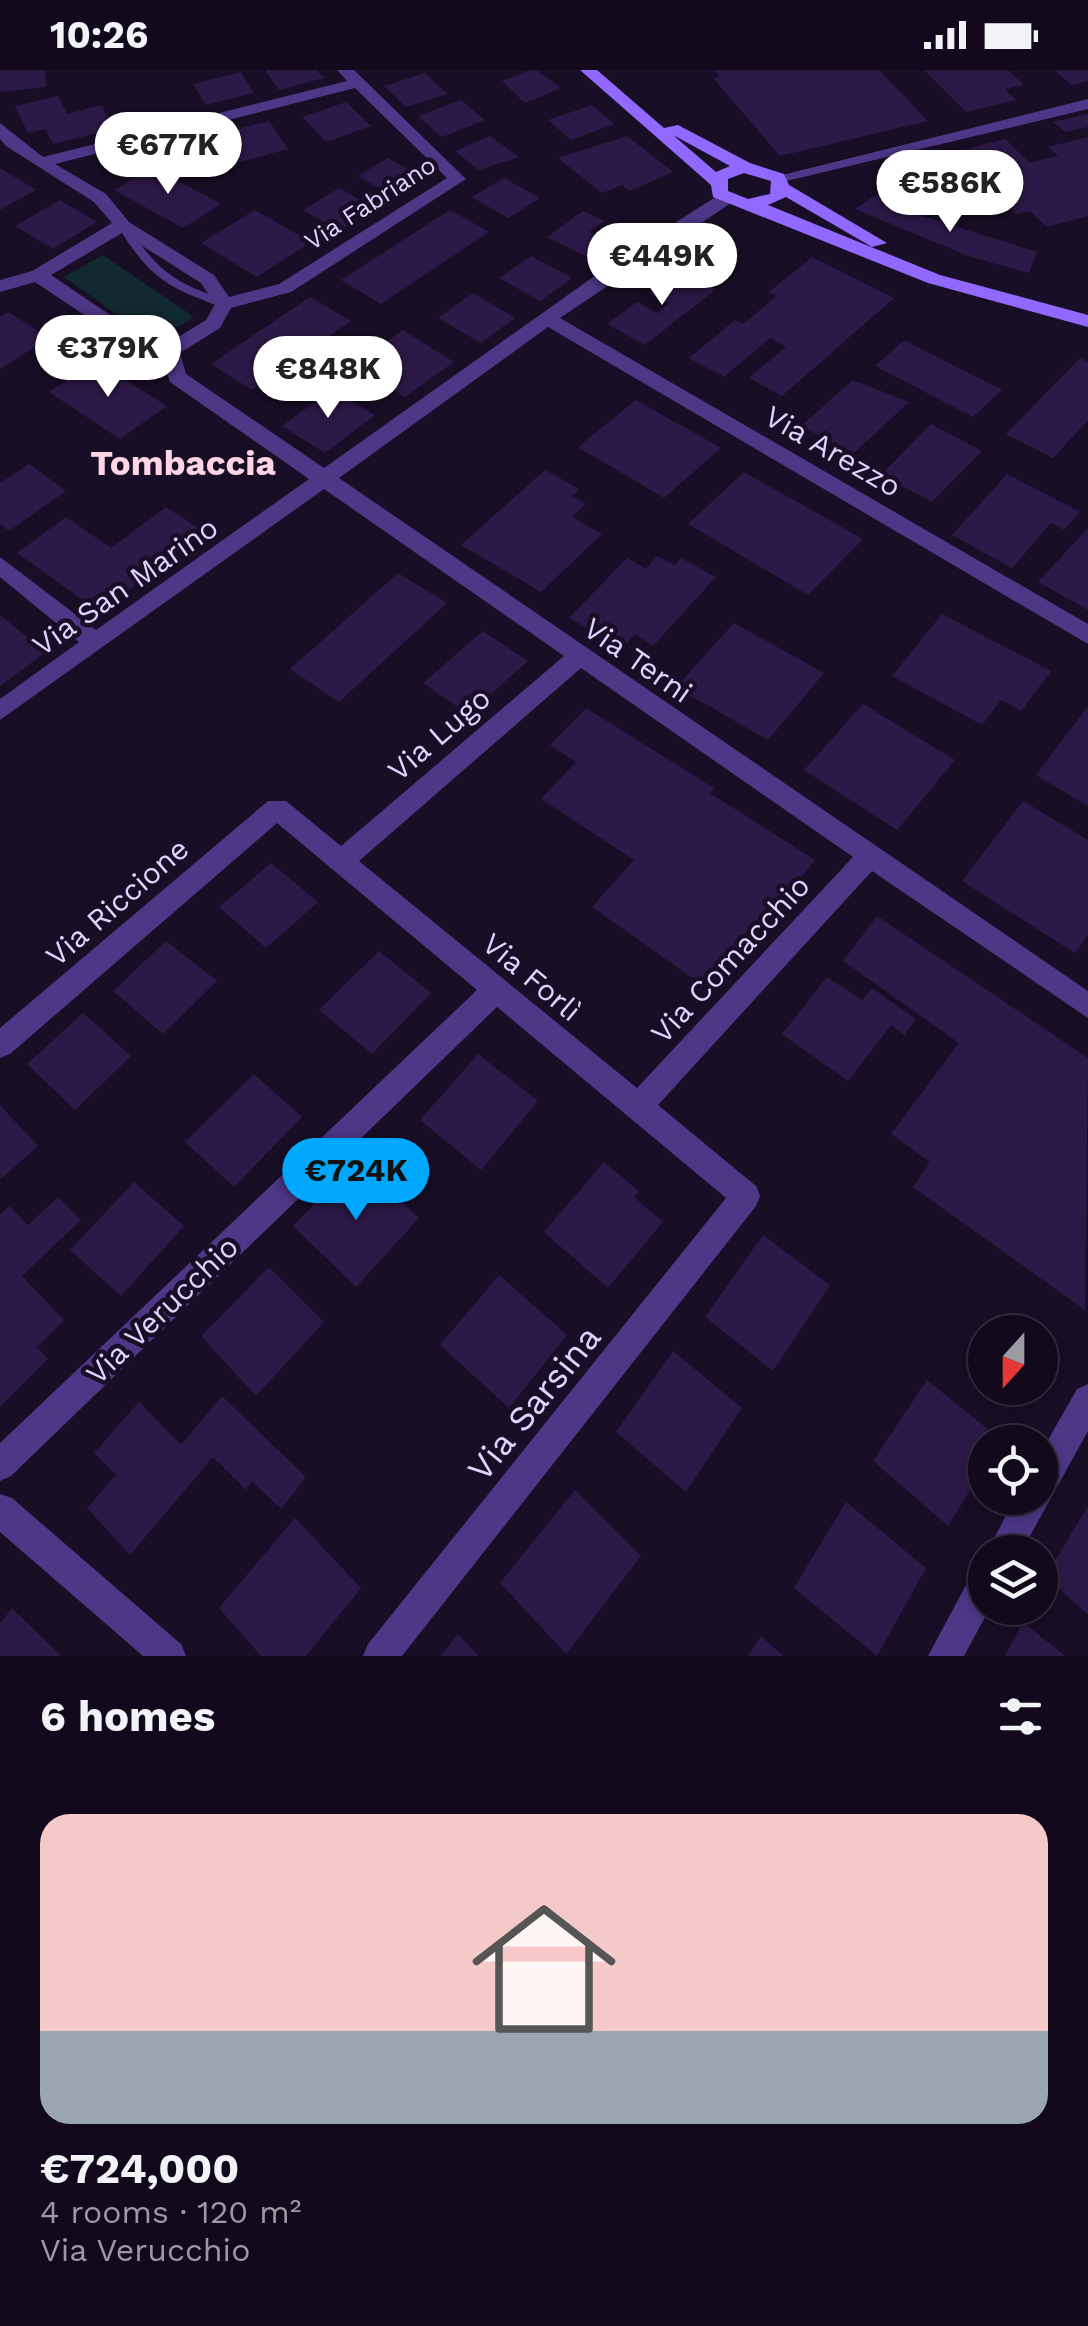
<!DOCTYPE html>
<html lang="en">
<head>
<meta charset="utf-8">
<style>
  :root { --surface:#120a1c; --page:#1b1325; --text:#f1f3f6; --muted:#9c9aa3; --line:#312b3b; --accent:#00a8fd }
  body { margin:0; font-family:"Work Sans",sans-serif; background:var(--page); color:var(--text); height:100vh; display:flex; flex-direction:column; font-size:38px; white-space:nowrap }
  * { box-sizing:border-box; margin:0 }
  p { font-size:32px; color:var(--muted) }
  .icon { flex:none; width:55px; height:55px; fill:none; stroke:currentColor; stroke-width:2; stroke-linecap:round; stroke-linejoin:round }
  .map { position:relative; height:1586px; overflow:hidden }
  .drawer { display:flex; flex-direction:column; background:var(--surface); flex:1 }
  .drawer>* { flex:none }
  .needle { width:65px; rotate:201deg }
  .fabs { position:absolute; left:968px; top:1245px; display:grid; gap:20px }
  .fabs a { display:grid; place-items:center; width:90px; height:90px; border-radius:50%; background:var(--surface); box-shadow:0 5px 15px #0003,0 0 0 2px var(--line); font-size:50px }
  .price { position:absolute; translate:-50% -85px; padding:0 22px; border-radius:35px; background:#fff; color:#222; font-size:32px; line-height:65px; filter:drop-shadow(0 2px 5px #0008) }
  .price::after { content:''; position:absolute; left:50%; top:60px; width:30px; height:22px; margin-left:-15px; background:inherit; clip-path:polygon(0 0,100% 0,50% 100%) }
  .price.on { background:var(--accent); color:#111 }
  ul { padding:0; list-style:none }
  li { display:grid; align-content:center; gap:20px; height:530px; padding:0 40px }
  li span { display:grid; place-items:center; height:310px; border-radius:30px; color:#555 }
  li>.icon { margin-inline-start:auto }
  span .icon { width:180px; height:180px; fill:#fffc; stroke-width:1 }
  li b { font-size:42px }
  h2 { display:flex; justify-content:space-between; align-items:center; height:120px; padding:0 40px; font-size:42px }
  .status { display:flex; justify-content:space-between; align-items:center; height:70px; padding:0 50px; background:var(--surface); direction:ltr }
  .status svg { height:28px; fill:currentColor }
  .map>svg:first-child { display:block }
  .green { fill:#112930 }
  .building { fill:#2d1947 }
  .lines { fill:none; stroke-linecap:round; stroke-linejoin:round }
  .lane { fill:#4d3786; fill-rule:evenodd }
  .street { fill:#4d3786; fill-rule:evenodd }
  .secondary { fill:#9169ff; fill-rule:evenodd }
  .labels { text-anchor:middle; dominant-baseline:central; stroke-width:9; stroke-linejoin:round; paint-order:stroke }
  .far-street-label { font-size:25px; fill:#e2d2ff; stroke:#180e26 }
  .street-label { font-size:30px; fill:#e2d2ff; stroke:#180e26 }
  .quarter-label { font-size:35px; font-weight:bold; fill:#ffd4e5; stroke:#180e26 }
  .near-street-label { font-size:35px; fill:#e2d2ff; stroke:#180e26 }
</style>
</head>
<body>
<div class="status"><b>10:26</b><svg viewBox="0 0 49 12"><path d="M0 12V9h3v3zM5 12V6h3v6zM10 12V3h3v9zM15 12V0h3v12zM26 1h20v11H26zM47 4h2v5h-2z"/></svg></div>
<div class="map">
<svg width="1088" height="1586" viewBox="0 0 1088 1586">
  <rect width="100%" height="100%" fill="#180e26"/>
  <path class="green" d="M103,185L194,247L154,271L64,207Z"/>
  <path class="building" d="M0,0H45L46,17L0,22Z
    M265,0H317L324,8L279,20Z
    M530,0H536L561,18L525,33L502,11Z
    M714,0H879L928,51L780,86L714,9L720,7Z
    M924,0H1008L1024,15L1005,19L1016,30L966,42Z
    M1055,0H1088V11L1071,15Z
    M241,2L254,23L206,35L193,14Z
    M425,3L447,24L406,37L384,16Z
    M58,26L67,44L101,35L114,59L53,74L45,59L28,63L15,36Z
    M461,30L485,50L442,67L418,46Z
    M346,32L371,56L326,72L302,47Z
    M592,35L614,54L571,70L548,50Z
    M1088,44V57L1065,62L1053,52Z
    M269,51L288,79L229,95L211,66Z
    M490,66L519,87L479,100L455,81Z
    M627,66L673,102L629,121L622,115L602,123L558,88Z
    M1088,67V146L1047,157L1030,141L1016,144L979,107L960,111L936,87L1005,69L1030,93L1058,86L1048,77Z
    M388,88L426,109L396,128L358,106Z
    M152,97L221,134L183,158L114,120Z
    M0,98L36,120L0,140Z
    M504,108L540,128L508,148L472,127Z
    M339,118L376,139L339,161L303,140Z
    M877,124L926,147L1037,182L1029,203L968,186L855,139Z
    M60,130L97,152L53,179L15,156Z
    M255,140L311,172L257,207L201,173Z
    M450,140L489,162L381,234L341,210Z
    M583,141L604,151L589,162L608,171L587,187L547,167Z
    M531,186L572,208L540,231L499,208Z
    M812,187L894,228L782,326L749,308L786,277L770,268L724,307L689,288L735,250L743,254L777,226L769,222Z
    M679,201L715,220L645,275L607,254L637,232L657,243L668,234L649,223Z
    M473,223L515,248L481,273L438,248Z
    M310,227L351,251L252,320L211,294Z
    M9,242L49,268L0,299V247Z
    M403,260L454,292L405,327L354,294Z
    M904,270L1002,320L973,347L875,296Z
    M1080,288L1088,292V350L1053,388L1006,364Z
    M96,291L167,336L120,369L49,322Z
    M853,310L909,332L853,384L801,356Z
    M332,319L375,345L325,383L282,356Z
    M636,330L721,378L664,428L578,377Z
    M931,354L982,381L932,432L881,405Z
    M29,394L66,421L9,461L0,454V413Z
    M545,400L579,419L572,426L586,434L572,447L602,464L541,522L461,475Z
    M744,402L863,469L808,525L688,454Z
    M1007,404L1080,442L1064,460L1051,453L1012,498L952,465Z
    M166,437L201,460L101,543L17,483L66,447L111,478Z
    M1088,458V540L1038,512Z
    M657,486L674,495L681,488L716,507L653,576L635,564L622,578L569,548L627,488L646,499Z
    M398,503L447,533L339,632L290,599Z
    M942,544L1051,601L1021,641L1001,630L982,655L892,606Z
    M0,545L46,582L0,616Z
    M734,553L824,603L768,670L676,617Z
    M483,561L528,591L468,644L423,613Z
    M863,634L955,690L897,760L804,700Z
    M1088,636V736L1036,705Z
    M586,638L714,718L710,723L815,790L711,921L592,837L634,790L541,729L576,692L550,675Z
    M1023,731L1088,770V864L1075,883L962,811Z
    M271,793L318,832L266,878L219,837Z
    M877,846L1088,988L1085,1240L913,1117L930,1092L891,1064L959,973L843,891Z
    M166,871L217,911L163,964L113,921Z
    M379,881L431,923L372,984L319,940Z
    M827,907L862,930L872,918L916,949L904,965L891,955L848,1011L782,964Z
    M83,943L131,986L75,1040L27,994Z
    M478,984L538,1031L481,1100L420,1050Z
    M254,1004L302,1047L234,1117L185,1072Z
    M0,1035L38,1076L0,1110Z
    M356,1090L419,1148L356,1217L293,1156Z
    M604,1092L639,1121L634,1127L663,1152L608,1218L544,1162Z
    M134,1112L184,1156L121,1226L70,1180Z
    M58,1127L81,1150L22,1206L64,1250L37,1277L48,1289L0,1337V1145L9,1136L28,1155Z
    M763,1165L830,1215L773,1301L705,1247Z
    M269,1197L324,1252L256,1326L201,1266Z
    M499,1205L567,1265L509,1338L440,1275Z
    M673,1281L742,1338L686,1422L616,1362Z
    M927,1310L1001,1370L985,1372V1396L948,1456L873,1391Z
    M222,1326L306,1407L281,1439L252,1411L246,1420L213,1387L130,1485L87,1438L116,1405L94,1383L139,1332L181,1375Z
    M575,1420L641,1486L566,1584L500,1513Z
    M846,1432L926,1498L877,1586L794,1518Z
    M1088,1436V1544L1045,1507Z
    M295,1448L361,1518L306,1586H261L219,1538Z
    M12,1538L61,1586H0V1554Z
    M1023,1552L1065,1586H1005Z
    M458,1564L479,1586H441Z
    M761,1566L783,1586H748Z"/>
  <g class="lines">
    <path class="lane" d="M118,153H126C158,202 173,212 228,231V237C217,237 208,232 198,228C156,212 140,192 117,155Z"/>
    <path class="street" d="M337,0H354L466,109L291,222L231,238L220,258L180,283L186,304L324,398L627,183L719,125H731V133L560,248L1088,554V574L548,257L339,408L1088,921V948L872,801L658,1035L756,1116L760,1126L756,1136L402,1586H363L368,1574L726,1128L497,937L11,1406L0,1411V1373L477,920L277,753L10,984L0,988V958L268,731H286L341,776L564,586L324,419L0,650V629L79,572L0,507V487L96,560L309,409L170,312L162,286L138,281L35,212L0,222V210L32,201L112,153L94,132L6,76L0,69V53L43,87L347,11ZM355,18L447,108L279,214L229,227L214,205L129,152L106,124L55,94ZM122,163L201,213L215,234L206,250L167,274L150,272L51,205ZM581,598L853,787L637,1018L359,791Z
      M1088,29V39L778,113L770,108Z
      M1088,1314V1361L1021,1482H987L1015,1428H1040V1384L1077,1319Z
      M0,1424L12,1428L181,1574L186,1586H143L0,1462Z
      M985,1497V1538H990L964,1586H928L973,1502Z"/>
    <path class="secondary" d="M580,0H597L664,58L678,55L750,93L784,104L789,115L887,173L872,177L786,127L768,135L940,205L1088,245V257L928,213L713,127L711,115ZM673,65L730,96L716,102ZM744,103L771,111L770,124L748,129L728,121V109Z"/>
  </g>
  <g class="labels">
    <g class="far-street-label">
      <text transform="translate(370 133) rotate(-33)">Via Fabriano</text>
    </g>
    <g class="street-label">
      <text transform="translate(833 381) rotate(30)">Via Arezzo</text>
      <text transform="translate(125 516) rotate(-35)">Via San Marino</text>
      <text transform="translate(638 590) rotate(35)">Via Terni</text>
      <text transform="translate(439 664) rotate(-41)">Via Lugo</text>
      <text transform="translate(117 832) rotate(-41)">Via Riccione</text>
      <text transform="translate(730 889) rotate(-47)">Via Comacchio</text>
      <text transform="translate(532 907) rotate(40)">Via Forlì</text>
      <text transform="translate(162 1240) rotate(-44)">Via Verucchio</text>
    </g>
    <g class="quarter-label">
      <text x="183" y="393">Tombaccia</text>
    </g>
    <g class="near-street-label">
      <text transform="translate(534 1333) rotate(-51)">Via Sarsina</text>
    </g>
  </g>
</svg>
<div class="fabs">
<a><svg class="needle" viewBox="-14 -14 28 28"><path d="M0-13l5 13h-10z" fill="#e53935"/><path d="M0 13l5-13h-10z" fill="#9c9aa3"/></svg></a>
<a><svg class="icon" aria-label="locate" viewBox="0 0 24 24"><circle cx="12" cy="12" r="6"/><path d="M12 2v4M12 18v4M2 12h4M18 12h4"/></svg></a>
<a><svg class="icon" aria-label="layers" viewBox="0 0 24 24"><path d="M12 4l9 5-9 5-9-5zM3 14l9 5 9-5"/></svg></a>
</div>
<b class="price" style="left:168px;top:127px">€677K</b>
<b class="price" style="left:950px;top:165px">€586K</b>
<b class="price" style="left:662px;top:238px">€449K</b>
<b class="price" style="left:108px;top:330px">€379K</b>
<b class="price" style="left:328px;top:351px">€848K</b>
<b class="price on" style="left:356px;top:1153px">€724K</b>
</div>
<section class="drawer">
<h2>6 homes<svg class="icon" aria-label="filters" viewBox="0 0 24 24"><path d="M4 7h16M4 17h16"/><circle cx="9" cy="7" r="2"/><circle cx="15" cy="17" r="2"/></svg></h2>
<ul>
<li><span style="background:linear-gradient(#f6c9c9 70%,#9aa5b1 0)"><svg class="icon" aria-label="home" viewBox="0 0 24 24"><path d="M3 11l9-7 9 7M6 9v11h12V9"/></svg></span><div><b>€724,000</b><p>4 rooms · 120 m²</p><p>Via Verucchio</p></div></li>
</ul>
</section>
</body>
</html>
